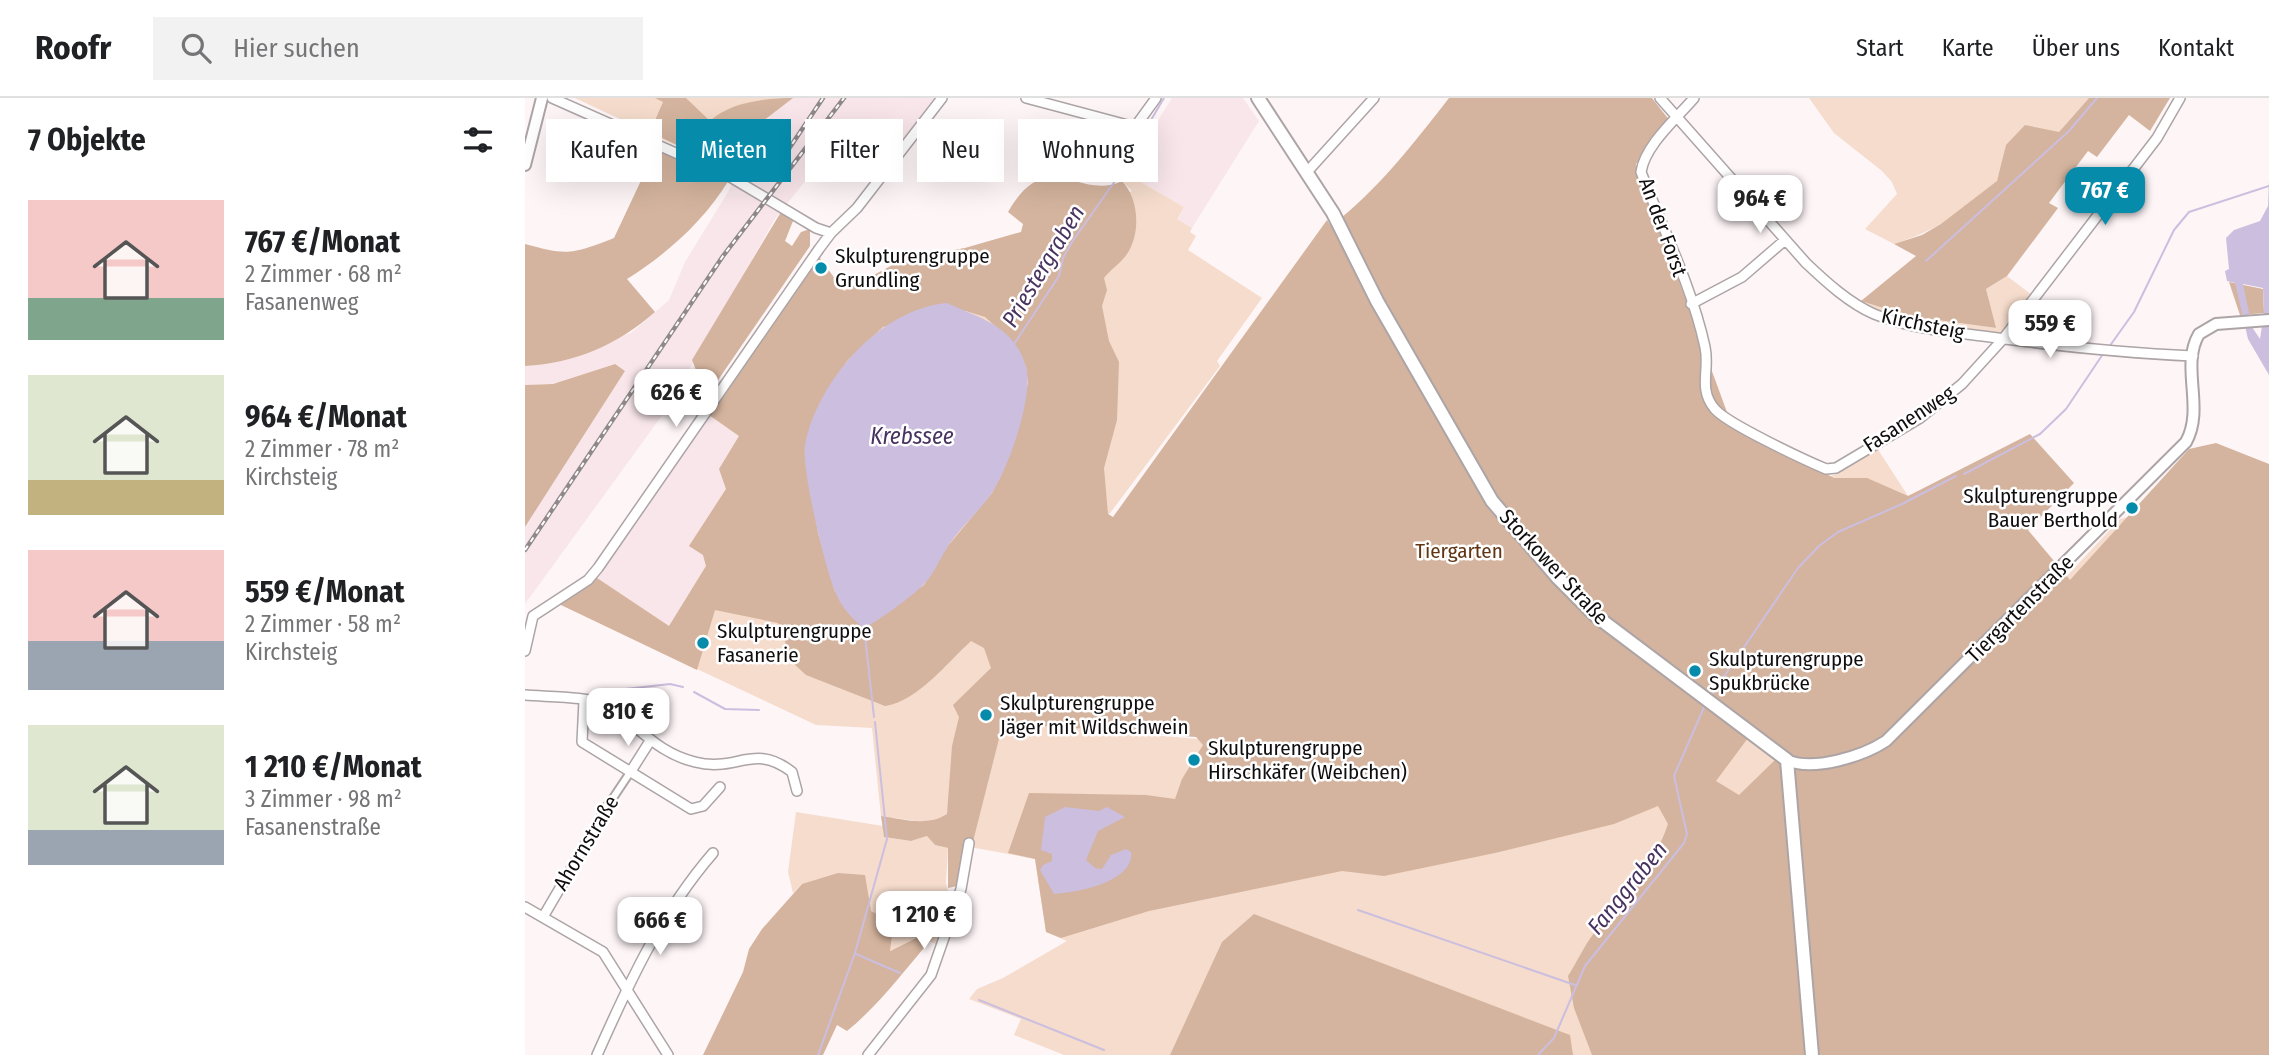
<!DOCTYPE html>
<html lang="de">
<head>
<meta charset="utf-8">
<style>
  :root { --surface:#fff; --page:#f2f2f2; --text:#202124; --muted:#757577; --line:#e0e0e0; --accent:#068bab }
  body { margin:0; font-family:"Fira Sans Condensed",sans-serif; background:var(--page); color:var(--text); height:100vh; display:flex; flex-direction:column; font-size:26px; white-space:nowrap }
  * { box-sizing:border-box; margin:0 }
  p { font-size:23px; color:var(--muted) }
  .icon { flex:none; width:38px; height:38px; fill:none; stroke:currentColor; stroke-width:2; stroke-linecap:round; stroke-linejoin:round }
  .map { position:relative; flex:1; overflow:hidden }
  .panel { display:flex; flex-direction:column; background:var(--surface); width:525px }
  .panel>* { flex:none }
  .banner { position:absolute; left:21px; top:21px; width:665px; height:63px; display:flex; gap:14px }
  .price { position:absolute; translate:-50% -60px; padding:0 16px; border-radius:14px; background:#fff; color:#222; font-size:23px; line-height:46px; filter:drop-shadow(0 2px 4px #0008) }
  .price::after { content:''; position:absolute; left:50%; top:42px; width:21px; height:16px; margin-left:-10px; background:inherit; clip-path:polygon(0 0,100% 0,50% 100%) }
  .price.current { background:var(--accent); color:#fff }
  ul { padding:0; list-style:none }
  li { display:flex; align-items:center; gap:21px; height:175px; padding:0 28px }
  li span { display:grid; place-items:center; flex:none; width:196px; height:140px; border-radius:0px; color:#555 }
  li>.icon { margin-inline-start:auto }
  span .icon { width:84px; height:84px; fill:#fffc; stroke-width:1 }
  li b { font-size:30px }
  h2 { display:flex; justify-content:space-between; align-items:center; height:84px; padding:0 28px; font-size:30px }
  .pill { padding:0 24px; border-radius:0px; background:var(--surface); box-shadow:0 7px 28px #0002; font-size:24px; line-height:63px }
  .pill.current { background:var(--accent); color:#fff }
  header { display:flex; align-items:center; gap:42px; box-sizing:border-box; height:98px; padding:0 35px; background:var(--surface); border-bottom:2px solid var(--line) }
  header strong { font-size:33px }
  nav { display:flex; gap:38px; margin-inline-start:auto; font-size:24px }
  .search { width:490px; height:63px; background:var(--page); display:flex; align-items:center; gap:18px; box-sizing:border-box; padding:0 24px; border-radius:0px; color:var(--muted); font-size:26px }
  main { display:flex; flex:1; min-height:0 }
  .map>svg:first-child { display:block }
  .built { fill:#f8e6ea }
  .green { fill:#f5dccc }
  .forest { fill:#d4b49e; fill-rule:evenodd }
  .water { fill:#ccbedf; fill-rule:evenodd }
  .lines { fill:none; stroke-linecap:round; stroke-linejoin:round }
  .stream { stroke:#ccbedf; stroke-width:2 }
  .pedestrian-casing { stroke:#ada4a6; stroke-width:10 }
  .minor-casing { stroke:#ada4a6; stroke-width:12 }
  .tertiary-casing { stroke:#ada4a6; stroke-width:14 }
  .secondary-casing { stroke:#ada4a6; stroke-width:16 }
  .pedestrian { stroke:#fff; stroke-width:6 }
  .minor { stroke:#fff; stroke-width:9 }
  .tertiary { stroke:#fff; stroke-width:10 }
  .secondary { stroke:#fff; stroke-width:12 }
  .rail-casing { stroke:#90898b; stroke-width:4.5 }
  .rail { stroke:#fff; stroke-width:2; stroke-dasharray:5; stroke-linecap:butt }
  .poi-dot { fill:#068bab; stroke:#fff; stroke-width:2.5 }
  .labels { text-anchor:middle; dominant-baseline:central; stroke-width:5; stroke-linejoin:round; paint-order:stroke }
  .street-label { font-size:21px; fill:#100d0e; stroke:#fff }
  .poi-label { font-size:21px; fill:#100d0e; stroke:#fff; text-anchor:start }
  .park-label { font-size:21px; fill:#613513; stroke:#fff }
  .water-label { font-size:23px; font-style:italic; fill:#483360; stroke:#fff }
</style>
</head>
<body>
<header>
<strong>Roofr</strong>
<div class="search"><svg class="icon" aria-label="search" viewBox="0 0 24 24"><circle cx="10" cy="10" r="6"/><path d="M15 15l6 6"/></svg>Hier suchen</div>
<nav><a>Start</a><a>Karte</a><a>Über uns</a><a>Kontakt</a></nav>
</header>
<main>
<section class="panel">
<h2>7 Objekte<svg class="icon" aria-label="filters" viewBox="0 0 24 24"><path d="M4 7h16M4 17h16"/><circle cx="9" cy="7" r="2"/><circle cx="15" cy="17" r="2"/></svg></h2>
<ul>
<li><span style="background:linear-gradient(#f6c9c9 70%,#7fa58c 0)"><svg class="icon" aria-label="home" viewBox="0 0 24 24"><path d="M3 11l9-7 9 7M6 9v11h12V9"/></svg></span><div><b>767 €/Monat</b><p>2 Zimmer · 68 m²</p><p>Fasanenweg</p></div></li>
<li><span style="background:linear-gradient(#dfe7d0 75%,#c2b280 0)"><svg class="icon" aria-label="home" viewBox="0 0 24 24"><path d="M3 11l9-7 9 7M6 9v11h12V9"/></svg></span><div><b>964 €/Monat</b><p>2 Zimmer · 78 m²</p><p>Kirchsteig</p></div></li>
<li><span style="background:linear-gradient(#f6c9c9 65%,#9aa5b1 0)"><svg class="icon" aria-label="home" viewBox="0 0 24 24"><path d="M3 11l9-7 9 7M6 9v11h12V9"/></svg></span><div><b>559 €/Monat</b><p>2 Zimmer · 58 m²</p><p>Kirchsteig</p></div></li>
<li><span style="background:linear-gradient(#dfe7d0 75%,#9aa5b1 0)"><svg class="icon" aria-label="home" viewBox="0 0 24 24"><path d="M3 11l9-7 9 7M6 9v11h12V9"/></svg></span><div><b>1 210 €/Monat</b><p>3 Zimmer · 98 m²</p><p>Fasanenstraße</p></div></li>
</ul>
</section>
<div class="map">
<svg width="1744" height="957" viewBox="0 0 1744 957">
  <rect width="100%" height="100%" fill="#fef5f7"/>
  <path class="built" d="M268,0H409L367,57L327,27L269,97L250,121L141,312L0,506V429L100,273L89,266L28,286L0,287V268L11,267L106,235L144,202L160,164L203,94L238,23Z
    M647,0H718L734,23L667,130L652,121L659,109L600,75Z
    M184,317L214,338L194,371L201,391L165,448L178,457L181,468L143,529L69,478Z"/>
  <path class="green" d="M50,0H268L238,23L212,76Z
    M1284,0H1564L1534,34L1481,47C1479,57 1478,75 1471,84C1451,112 1401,136 1369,146L1340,131L1372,96L1367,84L1357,73L1309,35Z
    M600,75L659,109L652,121L667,130L665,134L671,138L663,152L737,200L692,263L695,268L447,600L478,624L673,641L1062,511L1314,374L1352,350L1383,398L1403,389L1541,479L1595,421L1619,415L1744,957H539L489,937L496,921L444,901L452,891L478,880L542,843L521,834L510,761L445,749L426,688L422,716L411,724H399L356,718L347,630L291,627L34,506L55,494L69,478L144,528L181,468L178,457L164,448L201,391L194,371L214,338L184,317L294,159L318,193L379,161L440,150L496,134L607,93L597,83Z
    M1482,178L1507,197L1477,235C1436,240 1370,223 1333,205L1336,203L1383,218L1470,230L1461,191Z
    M271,714L358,728L359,739L386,743L402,738L410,747L423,750L421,785L427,808L414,848L395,838L364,853L367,837L362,821L277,786L268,795L263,774Z"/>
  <path class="forest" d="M130,0H161L185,23C205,4 241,0 268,0L238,23L212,76L125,34L138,4Z
    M924,0H1127L1145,23L1111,66L1206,325L1309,380H1342L1383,398L1505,336L1549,385L1503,432L1545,482L1664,351L1691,345L1744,366V957H1067L1049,910L1043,878C1052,864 1059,848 1069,835C1096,799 1129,769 1143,726L1133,708L1089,726L970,755L859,778L817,773L624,813L536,840L521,834L510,761L483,755L504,695L621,697L650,701L657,681L678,647L671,639L478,625L437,787L423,790V750L410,747L402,738L386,743L359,739L356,718C379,721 402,729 422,716L427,648L434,619L428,607L466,570L459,550L446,543C423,564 393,603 360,608L281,577L268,565L253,525L190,512L172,572L34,506L55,494L69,478L144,528L181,468L178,457L164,448L201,391L194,371L214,338L184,317L294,159L319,193L379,161L440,150L496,134L498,126L483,114C523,45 554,104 597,83C614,101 616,135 602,156C596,165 586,171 579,180L582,192L577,208L584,243L594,264L592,322L579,370L583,416L588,419L802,122L806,128C852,93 889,45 924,0ZM441,213L460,219L489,245L501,269L503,285L490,341L477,374L467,395L422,449L399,487L379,500L310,494L293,435L280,348L304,289L323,262L358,229ZM1223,640L1250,662L1214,697L1191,683Z
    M1564,0H1645L1625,33L1604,17L1572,59L1563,53L1524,105L1533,110L1482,178L1461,191L1471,230L1383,218L1336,203L1391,158L1369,146L1397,137L1416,126L1472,83L1481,47L1500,27L1534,34Z
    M136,54L204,82C179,123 142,156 102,181L130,214C92,247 51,265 0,268V146C43,158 48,156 89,140L128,57Z
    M256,114L268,123L260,143L267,148L276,134L285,131V148L191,285L171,272L167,262Z
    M1704,184L1738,191L1739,215L1715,217Z
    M90,266L100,273L0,429V287L28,286Z
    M313,775L340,777L346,813L362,821L367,837L365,853L395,838L405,843C378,874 354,907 322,933L312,927L298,957H178L218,874L224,851L237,831L277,786Z
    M729,816L1045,937L1048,957H645L697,844Z"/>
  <path class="water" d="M1744,81V277L1723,241L1710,185L1702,183L1700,173L1704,171L1701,140L1709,132L1735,123L1743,108ZM1718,186L1738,190L1739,215L1735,241L1727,229Z
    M422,205C457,221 489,228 501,269C509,298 483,372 466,396C453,415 434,430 422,450C414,462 409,476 399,486C389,497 352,524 339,530C326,520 316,509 310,493C300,470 276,369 280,347C293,282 355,211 422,205Z
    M540,709L574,713L582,709L600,719L573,733L561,762L570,770L577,771L586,757L601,751L606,754C610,784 551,795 529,796L515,772L518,767L527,763V756L516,752L520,719Z"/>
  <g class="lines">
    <path class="stream" d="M1401,163L1544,33L1572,0
      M489,246L534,178L538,160L547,144L590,83L639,0
      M1584,249L1609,214L1649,132L1664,114L1744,88
      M1439,376L1515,336L1541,311L1578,256
      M339,529L349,619
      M83,593L145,586L158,589
      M169,594L200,611L234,612
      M1185,599L1273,470L1294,448L1313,434L1377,406L1431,378
      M833,812L1050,887
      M331,856L375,875
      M454,902L579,952
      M293,957L330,855L362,741L350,624
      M1013,957L1029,940L1060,868L1159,745L1162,736L1149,678L1180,607"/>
    <g class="pedestrian-casing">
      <path id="pedestrian" d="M86,703L106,673"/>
    </g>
    <g class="minor-casing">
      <path id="minor" d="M27,0L207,80L291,130L306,135
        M501,0L610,29L631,0
        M1135,0L1281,165C1301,184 1324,205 1349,216C1385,231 1426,234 1465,239C1532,248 1599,255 1668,258
        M1169,0C1152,20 1120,47 1116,74C1138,131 1167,189 1180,249C1185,272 1173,290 1189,310C1200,325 1280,362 1301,371L1311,370L1395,320L1437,286L1478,241L1632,40L1655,0
        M782,74L849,0
        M1166,206L1217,179L1260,142
        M0,553L8,518L63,482L73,470L294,151L306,135L332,110L417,0
        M0,597C20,599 64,598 80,607C112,625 129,654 170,664C212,675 228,644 267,674L272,693
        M59,603L57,644L166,711L178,708L195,689
        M106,673L125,643
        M0,809L78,854L143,957
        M18,819L86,703
        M72,957C104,885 136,815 188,755
        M343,957L406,877L436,791L444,745"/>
    </g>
    <g class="tertiary-casing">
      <path id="tertiary" d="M0,67L17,0
        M1262,662C1288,674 1338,658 1361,643L1661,344C1680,310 1655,268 1674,236L1691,226L1744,222"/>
    </g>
    <g class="secondary-casing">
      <path id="secondary" d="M733,0L808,115L852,203L967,403L1033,480L1071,518L1262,662L1287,957"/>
    </g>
    <use href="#pedestrian" class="pedestrian"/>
    <use href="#minor" class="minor"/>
    <use href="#tertiary" class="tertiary"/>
    <use href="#secondary" class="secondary"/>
    <g class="rail-casing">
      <path id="rail" d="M245,79L298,0
        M0,452L198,158L319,0"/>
    </g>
    <use href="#rail" class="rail"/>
  </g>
  <g class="poi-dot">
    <circle cx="296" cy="170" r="7"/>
    <circle cx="1607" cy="410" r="7"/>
    <circle cx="178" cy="545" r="7"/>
    <circle cx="1170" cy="573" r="7"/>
    <circle cx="461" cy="617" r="7"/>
    <circle cx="669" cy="662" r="7"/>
  </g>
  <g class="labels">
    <g class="street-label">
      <text transform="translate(1138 129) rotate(70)">An der Forst</text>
      <text transform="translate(1398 226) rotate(12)">Kirchsteig</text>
      <text transform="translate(1384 321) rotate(-33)">Fasanenweg</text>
      <text transform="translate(1029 469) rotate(47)">Storkower Straße</text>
      <text transform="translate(1495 511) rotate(-45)">Tiergartenstraße</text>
      <text transform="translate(61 745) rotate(-59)">Ahornstraße</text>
    </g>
    <g class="poi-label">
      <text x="310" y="158">Skulpturengruppe<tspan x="310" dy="24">Grundling</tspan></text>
      <text x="1593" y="398" text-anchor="end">Skulpturengruppe<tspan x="1593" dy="24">Bauer Berthold</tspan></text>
      <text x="192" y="533">Skulpturengruppe<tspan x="192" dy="24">Fasanerie</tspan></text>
      <text x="1184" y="561">Skulpturengruppe<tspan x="1184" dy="24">Spukbrücke</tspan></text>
      <text x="475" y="605">Skulpturengruppe<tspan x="475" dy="24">Jäger mit Wildschwein</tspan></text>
      <text x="683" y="650">Skulpturengruppe<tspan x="683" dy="24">Hirschkäfer (Weibchen)</tspan></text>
    </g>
    <g class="park-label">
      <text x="934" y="453">Tiergarten</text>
    </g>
    <g class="water-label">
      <text transform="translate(518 168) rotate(-59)">Priestergraben</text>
      <text x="387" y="338">Krebssee</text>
      <text transform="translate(1102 790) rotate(-51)">Fanggraben</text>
    </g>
  </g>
</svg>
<b class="price current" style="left:1580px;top:129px">767 €</b>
<b class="price" style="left:1235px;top:137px">964 €</b>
<b class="price" style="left:1525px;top:262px">559 €</b>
<b class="price" style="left:151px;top:331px">626 €</b>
<b class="price" style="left:103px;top:650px">810 €</b>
<b class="price" style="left:399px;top:853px">1 210 €</b>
<b class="price" style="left:135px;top:859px">666 €</b>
<div class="banner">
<a class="pill">Kaufen</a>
<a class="pill current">Mieten</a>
<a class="pill">Filter</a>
<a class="pill">Neu</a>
<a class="pill">Wohnung</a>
</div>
</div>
</main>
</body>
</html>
